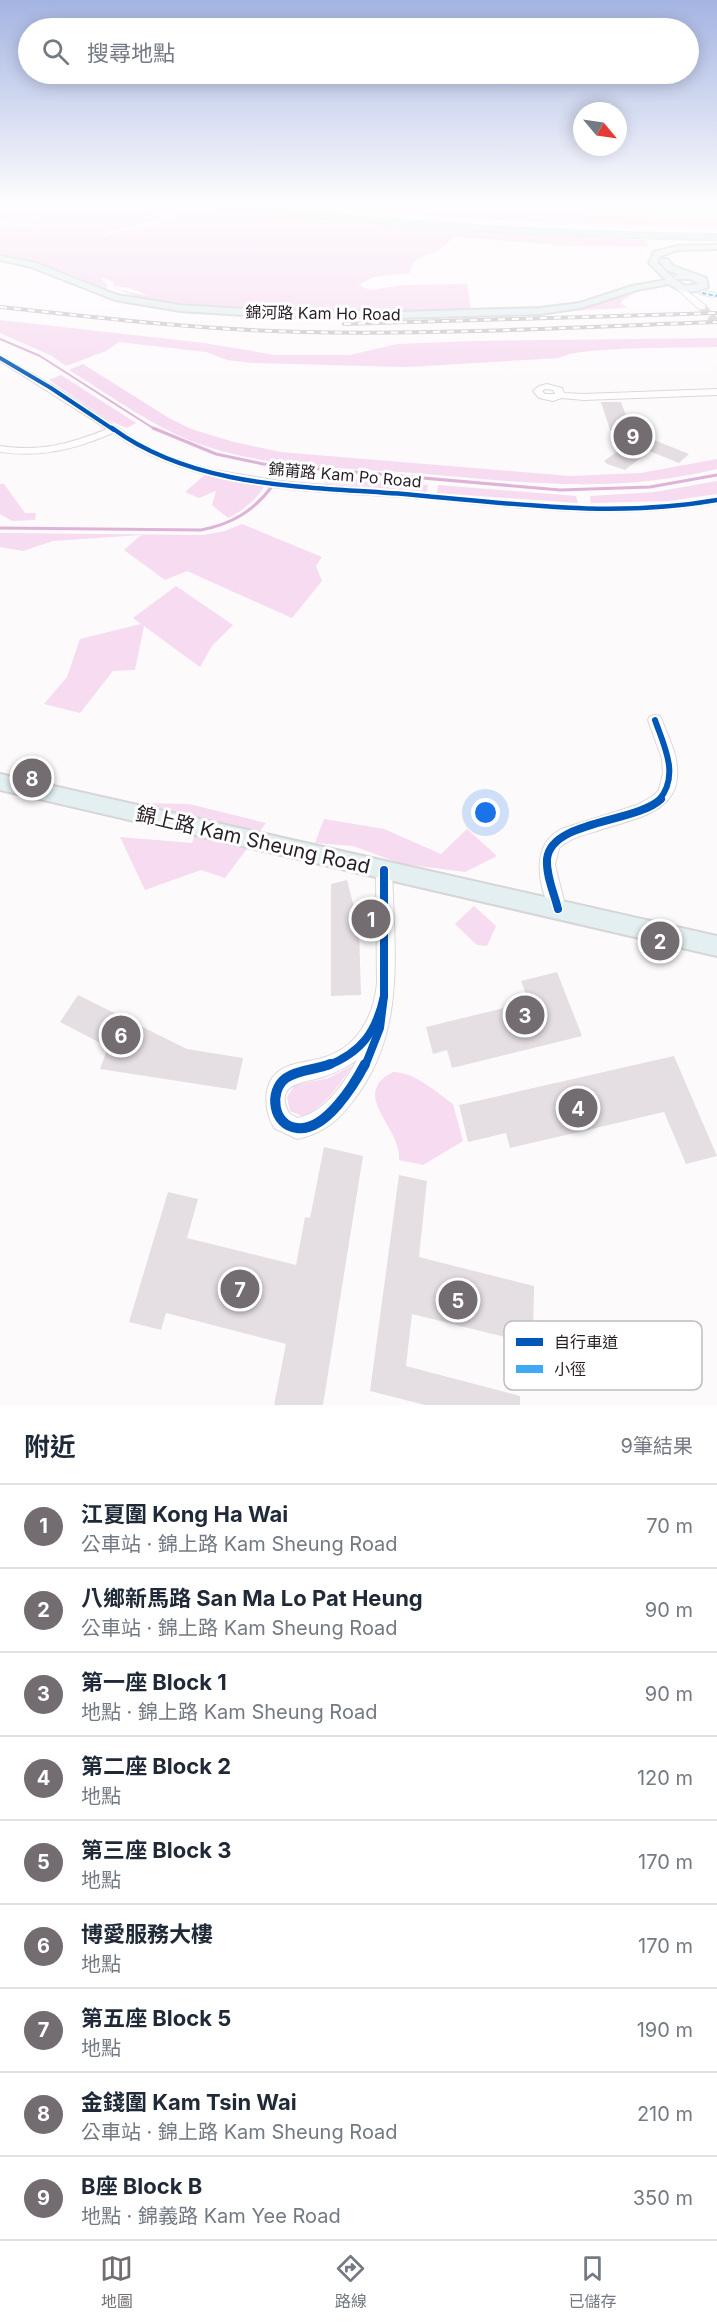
<!DOCTYPE html>
<html lang="zh-TW">
<meta charset="utf-8">
<style>
:root{--surface:#fff;--page:#f2f2f3;--text:#1f2937;--muted:#747a83;--line:#e0e1e3;--accent:#736c71}
body{margin:0;font-family:Inter,"Noto Sans TC",sans-serif;background:var(--page);color:var(--text)}
.compass{position:absolute;left:573px;top:102px;width:54px;height:54px;border-radius:50%;background:var(--surface);box-shadow:0 3px 15px #0003;rotate:119deg}
.you{position:absolute;left:486px;top:813px;width:21px;height:21px;margin:-15px;border:4px solid #fff;border-radius:50%;background:#1a73e8;box-shadow:0 0 0 9px #1a73e833}
.badge{display:grid;place-items:center;width:39px;height:39px;border-radius:50%;background:var(--accent);color:#fff;font-size:20px;font-weight:700}
.pin{position:absolute;translate:-50% -50%;border:3px solid #fff;box-shadow:0 2px 6px #0006}
.list{margin:0;padding:0;list-style:none}
h2{display:flex;justify-content:space-between;align-items:center;height:78px;margin:0;padding:0 24px;font-size:26px}
h2 small{font-size:20px;font-weight:400;color:var(--muted)}
.list li{display:grid;grid-template-columns:39px 1fr auto;gap:18px;align-items:center;box-sizing:border-box;height:84px;padding:0 24px;border-top:2px solid var(--line)}
.list b{display:block;font-size:22px;white-space:nowrap}
.list p{margin:0;font-size:20px;white-space:nowrap;color:var(--muted)}
.list em{font-size:20px;font-style:normal;color:var(--muted)}
.icon{flex:none;width:33px;height:33px;fill:none;stroke:currentColor;stroke-width:2;stroke-linecap:round;stroke-linejoin:round}
.map{position:relative;flex:none;width:717px;height:1405px;overflow:hidden}
.search{position:absolute;background:var(--surface);box-shadow:0 3px 15px #0003;left:18px;right:18px;top:18px;height:66px;display:flex;align-items:center;gap:15px;box-sizing:border-box;padding:0 21px;border-radius:33px;color:var(--muted);font-size:22px}
.sheet{height:834px;background:var(--surface)}
nav{display:flex;justify-content:space-around;align-items:center;box-sizing:border-box;height:84px;border-top:2px solid var(--line);background:var(--surface);font-size:16px;color:var(--muted)}
nav a{display:grid;justify-items:center;gap:3px}
nav .on{color:var(--accent)}
.map>svg:first-child{display:block}
</style>
<div class="map">
<svg width="717" height="1405" viewBox="0 0 717 1405">
<rect width="100%" height="100%" fill="#fdfafc"/>
<g fill="#f6dbf1">
<path d="M0 202H74L168 213C146 227 127 225 104 234L103 237 115 232 157 225 174 212 107 202H165L323 221 430 229 646 240 650 247 570 246 454 237C449 241 444 247 439 250 426 257 413 255 410 273L374 277 358 285 370 290 404 285 467 284 471 310H264L147 300 115 289 149 296 130 288 113 286 114 282 100 277 108 285 106 290 76 276 21 258 0 255V226L39 228 44 225C30 222 14 225 2 221L4 220 0 219Z"/>
<polygon points="347,202 562,202 579,204 583,214 594,215 680,219 717,218 717,227 551,223 444,217 400,214"/>
<polygon points="633,294 620,302 627,308 548,312 581,307"/>
<path d="M0 320 204 343 275 355H350L397 344 476 341 717 338V347C687 348 579 346 559 358L407 367 253 363 227 360 206 352 119 342 106 351 66 366 52 356 0 333Z"/>
<path d="M83 364 169 418 191 429 234 442 280 452 570 476 641 473 717 459V469C597 498 502 478 383 471 324 467 264 465 208 447 158 431 113 397 69 370Z"/>
<polygon points="61,375 136,423 127,428 108,420 49,380"/>
<path d="M207 473 265 485C256 500 244 510 228 518L212 505 216 491 199 498 185 492Z"/>
<polygon points="326,476 428,485 427,492 324,483"/>
<polygon points="717,481 717,494 669,501 591,503 590,496 655,492"/>
<polygon points="0,484 4,484 25,513 36,513 35,520 12,521 0,514"/>
<polygon points="438,485 576,496 578,503 437,493"/>
<polygon points="242,524 322,557 316,566 322,581 292,618 187,571 165,580 124,550 141,535 53,541 23,551 0,547 0,533 203,535 225,531"/>
<polygon points="176,586 233,625 212,646 200,667 144,626 135,670 113,671 80,713 44,704 67,677 80,639 141,624 133,618"/>
<polygon points="144,803 189,804 266,823 225,878 201,870 145,890 120,837 192,843 200,820"/>
<polygon points="324,819 384,829 441,854 467,829 497,856 465,872 402,864 353,846 315,843"/>
<polygon points="474,906 496,926 487,946 477,945 455,924"/>
<path d="M353 1065C340 1083 324 1109 302 1116L290 1111 287 1097 295 1085 329 1078Z"/>
<path d="M393 1072C415 1072 436 1092 453 1104L463 1141 423 1165 399 1160C403 1128 348 1095 393 1072Z"/>
</g>
<g fill="none" stroke-linecap="round" stroke-linejoin="round">
<polyline stroke="#dfb3d8" stroke-width="2" points="0,339 40,356 156,430"/>
<g stroke="#dfb3d8" stroke-width="3">
<polyline points="153,428 216,454 263,464 560,490 650,487 717,475"/>
<polyline points="277,477 283,467"/>
<path d="M0 528 201 530C232 524 254 511 273 485"/>
</g>
</g>
<g fill="#e5dfe4">
<polygon points="601,402 621,402 632,431 641,430 649,438 689,454 679,463 649,451 625,470 607,464 604,461 625,446 610,430"/>
<polygon points="347,880 359,927 361,995 331,996 331,884"/>
<polygon points="557,972 582,1036 452,1068 447,1050 433,1054 426,1027 529,1002 521,981"/>
<polygon points="78,995 187,1049 243,1058 236,1090 100,1069 108,1047 60,1022"/>
<polygon points="674,1056 717,1156 686,1164 664,1112 510,1148 506,1133 468,1142 459,1105"/>
<polygon points="324,1147 363,1156 323,1405 274,1405 286,1344 166,1313 161,1330 129,1322 168,1192 198,1199 187,1238 296,1265 305,1217 310,1218"/>
<polygon points="399,1175 427,1181 419,1257 534,1286 533,1344 412,1314 406,1366 520,1396 520,1405 425,1405 370,1391"/>
</g>
<g fill="none" stroke-linecap="round" stroke-linejoin="round">
<polyline stroke="#d2ced1" stroke-width="8" stroke-dasharray="8 4" stroke-linecap="butt" points="702,307 717,323"/>
<defs>
<g id="minor">
<polygon points="676,286 680,286 705,305 705,309 699,309 676,288"/>
<polygon points="702,291 716,293 717,295 713,297 700,294 700,292"/>
<path d="M0 356 54 386 147 447 184 462 214 470 280 481 566 506H643L681 503 717 497V503C615 521 515 507 413 498 316 490 195 493 113 433 75 449 41 458 0 452V446C39 452 71 444 107 429L0 361Z"/>
<path d="M547 384 562 388 564 393 584 394 717 389V395L584 400 561 398 553 401 539 398 533 391 539 386ZM545 389 553 390 555 394H545L542 391Z"/>
<path d="M655 715 660 716 662 720C666 732 672 743 675 755 689 813 637 817 597 831 584 835 570 838 559 848L555 865 566 909 564 915 558 917 552 915C539 886 528 844 564 828L637 805 653 796 659 790 663 773 662 759 648 720 650 716Z"/>
<path d="M384 863 390 865 392 870C394 952 407 1032 353 1101 338 1121 322 1134 297 1139L274 1128C264 1110 261 1081 282 1069 294 1062 309 1062 322 1058 357 1048 373 1018 377 984L376 870 378 865ZM357 1060C344 1083 325 1113 297 1118L289 1113C273 1083 304 1083 323 1077 335 1073 347 1067 357 1060Z"/>
</g>
<g id="major">
<path d="M717 245V249L678 250 660 256 657 263 673 278 678 274 667 270 660 261 661 259H667L673 266 706 278 708 287C695 294 681 293 669 284L637 290 581 308 540 314 399 318 245 315 180 311 115 300 31 267 0 260V256L36 263 117 295 180 305 245 309 399 312 540 308 580 303 632 286 666 280 649 263 654 252 677 246ZM674 279H690L700 284 685 286Z"/>
<polygon points="0,774 717,936 717,956 0,790"/>
</g>
<path id="highway" d="M190 202H217C383 222 550 232 717 234V240C572 238 428 230 285 215 266 213 203 209 190 202Z"/>
</defs>
<use href="#minor" stroke="#ddd7db" stroke-width="2"/>
<use href="#major" stroke="#d7d5d7" stroke-width="4"/>
<use href="#highway" stroke="#d7d5d7" stroke-width="2"/>
<use href="#minor" fill="#fffeff" fill-rule="evenodd"/>
<use href="#major" fill="#e3eff0" fill-rule="evenodd"/>
<use href="#highway" fill="#d0e5e7" fill-rule="evenodd"/>
<defs>
<g id="rail">
<path d="M0 307C101 318 202 330 303 332 441 335 579 327 717 322"/>
<polyline points="344,324 717,313"/>
</g>
</defs>
<use href="#rail" stroke="#c7c5c6" stroke-width="4"/>
<use href="#rail" stroke="#fff" stroke-width="2" stroke-dasharray="7" stroke-linecap="butt"/>
<polyline stroke="#3fa9f5" stroke-width="2" stroke-dasharray="4.5 2" stroke-linecap="butt" points="702,293 717,296"/>
<defs>
<polyline id="cycleway-far4" points="0,358 51,388 114,430"/>
<path id="cycleway-far3" d="M112 428C198 491 313 486 414 495 516 504 615 518 717 500"/>
<path id="cycleway-far2" d="M655 720C664 746 680 775 659 800"/>
<g id="cycleway-far1">
<polyline points="384,870 384,996"/>
<path d="M558 909C554 893 546 876 547 859 551 820 636 823 661 799"/>
<path d="M327 1066C362 1052 376 1032 384 996"/>
<polyline points="365,1066 380,1028 384,996"/>
</g>
<path id="cycleway" d="M330 1064C316 1070 299 1069 286 1078 268 1091 273 1126 297 1128 325 1132 354 1085 365 1064"/>
</defs>
<use href="#cycleway-far4" stroke="#fff" stroke-width="6"/>
<use href="#cycleway-far3" stroke="#fff" stroke-width="8"/>
<use href="#cycleway-far2" stroke="#fff" stroke-width="10"/>
<use href="#cycleway-far1" stroke="#fff" stroke-width="11"/>
<use href="#cycleway" stroke="#fff" stroke-width="14"/>
<use href="#cycleway-far4" stroke="#0057b8" stroke-width="4"/>
<use href="#cycleway-far3" stroke="#0057b8" stroke-width="4.5"/>
<use href="#cycleway-far2" stroke="#0057b8" stroke-width="6"/>
<use href="#cycleway-far1" stroke="#0057b8" stroke-width="8"/>
<use href="#cycleway" stroke="#0057b8" stroke-width="10"/>
</g>
<linearGradient id="sky" x2="0" y2="1"><stop stop-color="#a4b4e2"/><stop offset="0.51" stop-color="#fefdfe"/><stop offset="1" stop-color="#fefdfe" stop-opacity="0"/></linearGradient>
<rect width="717" height="399" fill="url(#sky)"/>
<g text-anchor="middle" stroke-width="6" stroke-linejoin="round" paint-order="stroke">
<g font-size="16" fill="#281f26" stroke="#fff">
<text transform="translate(323 313) rotate(1)" y="6">錦河路 Kam Ho Road</text>
<text transform="translate(345 475) rotate(5)" y="6">錦莆路 Kam Po Road</text>
</g>
<g font-size="20" fill="#281f26" stroke="#fff">
<text transform="translate(253 840) rotate(13)" y="7">錦上路 Kam Sheung Road</text>
</g>
</g>
<rect x="504" y="1321" width="198" height="69" rx="9" fill="#fff" stroke="#bebcbe" stroke-width="1.5"/>
<rect x="516" y="1338" width="27" height="8" fill="#0057b8"/>
<rect x="516" y="1365" width="27" height="8" fill="#3fa9f5"/>
<g font-size="16" fill="#281f26">
<text x="554" y="1348">自行車道</text>
<text x="554" y="1375">小徑</text>
</g>
</svg>
<svg class="compass" viewBox="-18 -18 36 36"><path d="M0-13l5 13h-10z" fill="#e53935"/><path d="M0 13l5-13h-10z" fill="#747a83"/></svg>
<div class="you"></div>
<div class="pin badge" style="left:371px;top:919px">1</div>
<div class="pin badge" style="left:660px;top:941px">2</div>
<div class="pin badge" style="left:525px;top:1015px">3</div>
<div class="pin badge" style="left:578px;top:1108px">4</div>
<div class="pin badge" style="left:458px;top:1300px">5</div>
<div class="pin badge" style="left:121px;top:1035px">6</div>
<div class="pin badge" style="left:240px;top:1289px">7</div>
<div class="pin badge" style="left:32px;top:778px">8</div>
<div class="pin badge" style="left:633px;top:436px">9</div>
<div class="search"><svg class="icon" aria-label="search" viewBox="0 0 24 24"><circle cx="10" cy="10" r="6"/><path d="M15 15l6 6"/></svg>搜尋地點</div>
</div>
<section class="sheet">
<h2>附近<small>9筆結果</small></h2>
<ul class="list">
<li><span class="badge">1</span><div><b>江夏圍 Kong Ha Wai</b><p>公車站 · 錦上路 Kam Sheung Road</p></div><em>70 m</em></li>
<li><span class="badge">2</span><div><b>八鄉新馬路 San Ma Lo Pat Heung</b><p>公車站 · 錦上路 Kam Sheung Road</p></div><em>90 m</em></li>
<li><span class="badge">3</span><div><b>第一座 Block 1</b><p>地點 · 錦上路 Kam Sheung Road</p></div><em>90 m</em></li>
<li><span class="badge">4</span><div><b>第二座 Block 2</b><p>地點</p></div><em>120 m</em></li>
<li><span class="badge">5</span><div><b>第三座 Block 3</b><p>地點</p></div><em>170 m</em></li>
<li><span class="badge">6</span><div><b>博愛服務大樓</b><p>地點</p></div><em>170 m</em></li>
<li><span class="badge">7</span><div><b>第五座 Block 5</b><p>地點</p></div><em>190 m</em></li>
<li><span class="badge">8</span><div><b>金錢圍 Kam Tsin Wai</b><p>公車站 · 錦上路 Kam Sheung Road</p></div><em>210 m</em></li>
<li><span class="badge">9</span><div><b>B座 Block B</b><p>地點 · 錦義路 Kam Yee Road</p></div><em>350 m</em></li>
</ul>
</section>
<nav>
<a class="on"><svg class="icon" aria-label="map" viewBox="0 0 24 24"><path d="M3 6l6-2 6 2 6-2v14l-6 2-6-2-6 2zM9 4v14M15 6v14"/></svg>地圖</a>
<a><svg class="icon" aria-label="directions" viewBox="0 0 24 24"><path d="M12 3l9 9-9 9-9-9zM9 14v-3h6M13 9l2 2-2 2"/></svg>路線</a>
<a><svg class="icon" aria-label="saved" viewBox="0 0 24 24"><path d="M7 4h10v16l-5-4-5 4z"/></svg>已儲存</a>
</nav>
